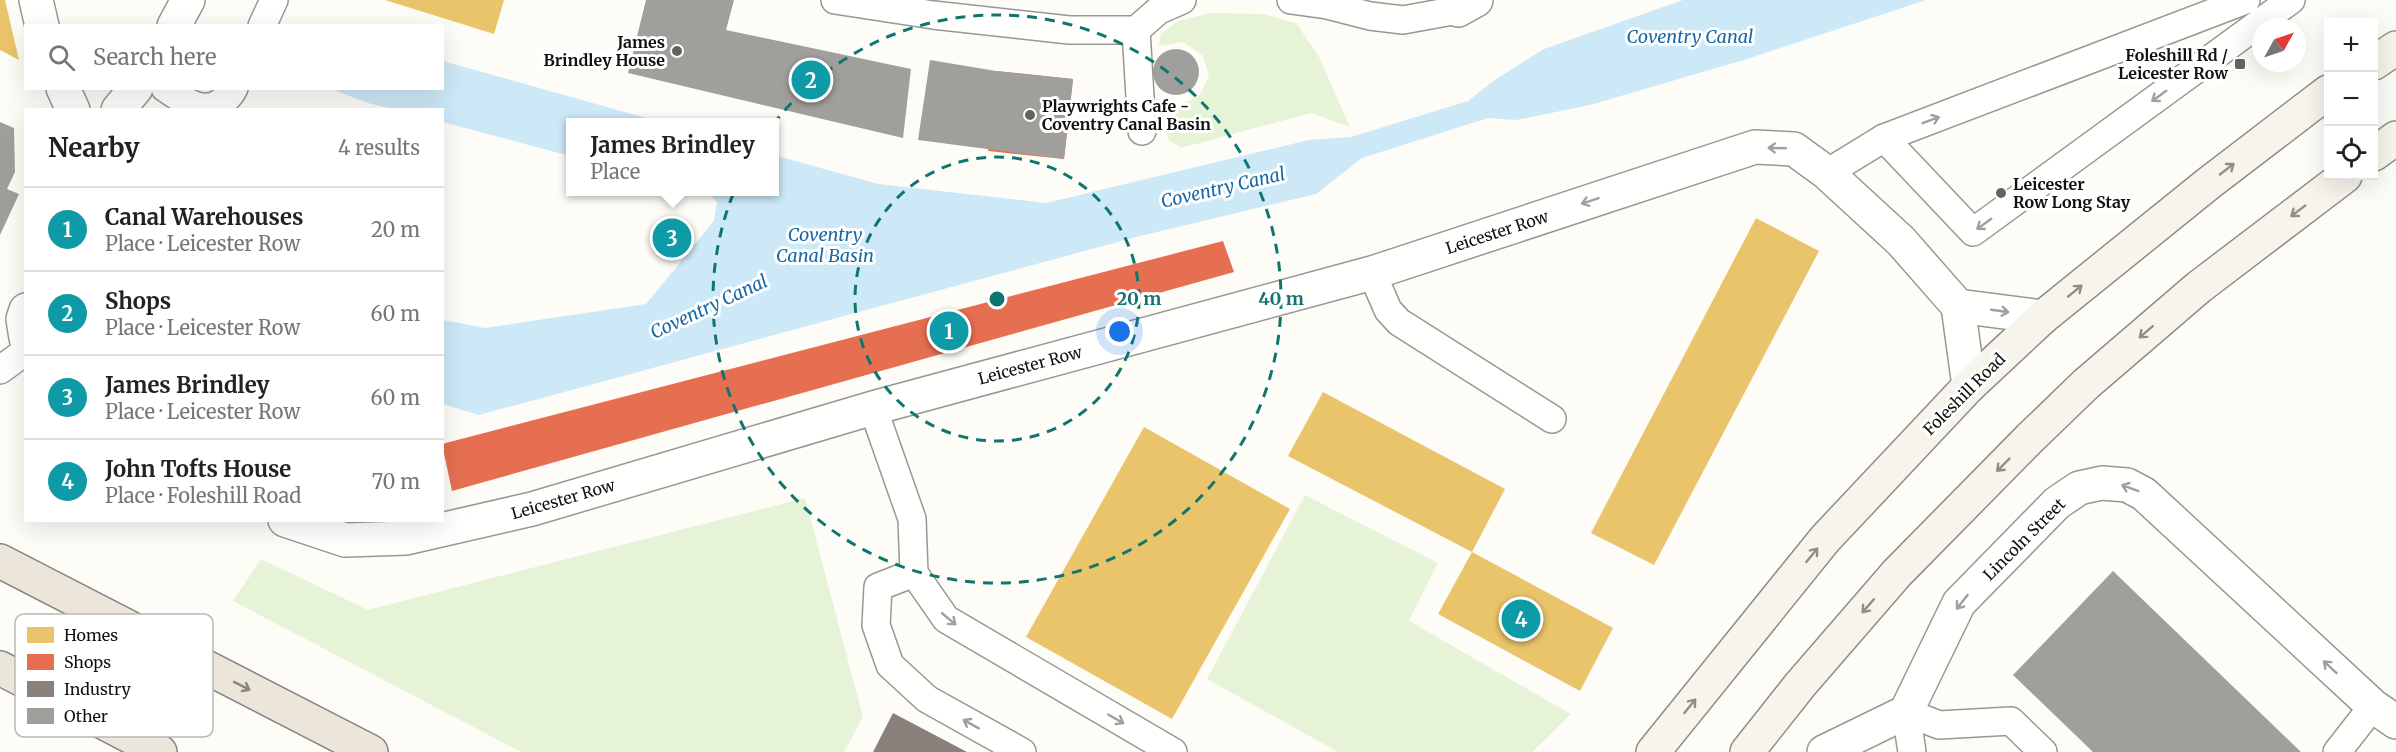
<!DOCTYPE html>
<meta charset="utf-8">
<style>
:root{--surface:#fff;--page:#f2f2f2;--text:#222;--muted:#767676;--line:#e0e0e0;--accent:#646362}
body{margin:0;font-family:Merriweather,serif;background:var(--page);color:var(--text)}
.controls{position:absolute;right:18px;top:18px;display:grid;overflow:hidden;border-radius:0px;box-shadow:0 6px 24px #0002}
.controls button{width:54px;height:54px;display:grid;place-items:center;padding:0;border:0;border-bottom:2px solid var(--line);background:var(--surface);color:var(--text);font:30px sans-serif}
.compass{position:absolute;left:2252px;top:18px;width:54px;height:54px;border-radius:50%;background:var(--surface);box-shadow:0 6px 24px #0002;rotate:50deg}
.you{position:absolute;left:1120px;top:332px;width:21px;height:21px;margin:-15px;border:4px solid #fff;border-radius:50%;background:#1a73e8;box-shadow:0 0 0 9px #1a73e833}
.badge{display:grid;place-items:center;width:39px;height:39px;border-radius:50%;background:var(--accent);color:#fff;font-size:20px;font-weight:700}
.pin{position:absolute;translate:-50% -50%;border:3px solid #fff;box-shadow:0 2px 6px #0006}
.popup{position:absolute;left:566px;top:118px;width:213px;height:78px;box-sizing:border-box;display:grid;place-content:center;border-radius:0px;background:var(--surface);filter:drop-shadow(0 2px 4px #0005);font-size:20px;white-space:nowrap;color:var(--muted)}
.popup b{font-size:22px;color:var(--text)}
.popup::after{content:'';position:absolute;left:50%;top:100%;margin-left:-12px;border:12px solid transparent;border-top-color:var(--surface)}
.list{margin:0;padding:0;list-style:none}
h2{display:flex;justify-content:space-between;align-items:center;height:78px;margin:0;padding:0 24px;font-size:26px}
h2 small{font-size:20px;font-weight:400;color:var(--muted)}
.list li{display:grid;grid-template-columns:39px 1fr auto;gap:18px;align-items:center;box-sizing:border-box;height:84px;padding:0 24px;border-top:2px solid var(--line)}
.list b{display:block;font-size:22px;white-space:nowrap}
.list p{margin:0;font-size:20px;white-space:nowrap;color:var(--muted)}
.list em{font-size:20px;font-style:normal;color:var(--muted)}
.icon{flex:none;width:33px;height:33px;fill:none;stroke:currentColor;stroke-width:2;stroke-linecap:round;stroke-linejoin:round}
.map{position:relative;flex:none;width:2396px;height:752px;overflow:hidden}
.search{position:absolute;background:var(--surface);box-shadow:0 6px 24px #0002;left:24px;top:24px;width:420px;height:66px;display:flex;align-items:center;gap:15px;box-sizing:border-box;padding:0 21px;border-radius:0px;color:var(--muted);font-size:22px}
.panel{position:absolute;background:var(--surface);box-shadow:0 6px 24px #0002;left:24px;top:108px;width:420px;height:414px;border-radius:0px}
.map>svg:first-child{display:block}
</style>
<div class="map">
<svg width="2396" height="752" viewBox="0 0 2396 752">
<rect width="100%" height="100%" fill="#fdfcf7"/>
<g fill="#e7f3d7">
<polygon points="1211,13 1264,14 1296,23 1319,57 1350,127 1311,113 1181,148 1169,140 1156,98 1180,105 1200,95 1209,75 1203,56 1183,42 1159,46 1161,34 1178,21"/>
<polygon points="1305,495 1438,563 1409,621 1571,714 1532,752 1338,752 1207,679"/>
<polygon points="805,498 863,717 844,752 521,752 233,601 261,559 368,610"/>
</g>
<g fill="#cde8f7">
<polygon points="1683,0 1926,0 1747,59 1590,105 1516,120 1488,118 1362,158 1316,194 1140,236 479,415 443,404 443,320 485,328 646,304 714,221 717,202 707,192 774,192 774,155 878,184 1046,203 1309,140 1351,137 1468,101 1496,79 1544,49"/>
<polygon points="443,61 660,122 570,122 570,156 443,122 442,110 393,109 368,103 331,89 442,88"/>
</g>
<g fill="#e9c46a">
<polygon points="0,0 5,0 19,60 0,50"/>
<polygon points="385,0 504,0 494,34"/>
<polygon points="1756,218 1819,251 1654,565 1591,533"/>
<polygon points="1323,392 1505,489 1472,552 1613,628 1580,691 1438,614 1472,552 1288,456"/>
<polygon points="1144,427 1290,509 1172,719 1026,637"/>
</g>
<g fill="#e76f51">
<polygon points="996,71 1073,79 1064,159 988,151"/>
<polygon points="1223,241 1234,272 452,491 442,444"/>
</g>
<polygon fill="#8a817c" points="893,713 967,752 873,752"/>
<g fill="#a19f9c">
<polygon points="646,0 734,0 726,30 911,69 903,138 628,73"/>
<circle cx="1176" cy="72" r="23"/>
<polygon points="930,60 996,71 1073,79 1064,159 918,140"/>
<polygon points="0,122 14,128 15,172 7,189 19,194 0,235"/>
<polygon points="2113,571 2301,752 2093,752 2013,675"/>
</g>
<g fill="none" stroke-linecap="round" stroke-linejoin="round">
<defs>
<g id="service">
<polyline points="835,0 933,15 1069,30 1136,30 1159,10 1182,0"/>
<polyline points="1291,0 1327,5 1370,16 1403,20 1458,10"/>
<polyline points="2246,0 1884,138 1973,232 2291,0"/>
<polyline points="262,26 274,0"/>
<polyline points="1136,30 1142,131"/>
<path d="M165 88C182 99 202 116 221 102 227 98 231 95 234 88"/>
<polyline points="1827,173 1884,138"/>
<polyline points="1372,273 1388,310 1399,322 1552,419"/>
<polyline points="0,370 26,351"/>
<polyline points="873,408 912,519 914,573 946,619 1173,752"/>
<polyline points="914,573 878,587 876,625 890,665 927,699 1022,752"/>
<polyline points="1906,712 1939,725 2011,721 2043,752"/>
<polyline points="1906,712 1912,752"/>
<polyline points="2337,752 2373,706"/>
</g>
<g id="minor">
<polyline points="36,0 42,26"/>
<polyline points="1458,10 1476,0"/>
<polyline points="174,26 188,0"/>
<polyline points="63,88 73,110"/>
<polyline points="118,110 136,88"/>
<polyline points="1958,306 2043,317"/>
<polyline points="26,310 23,319 26,338"/>
<polyline points="285,520 345,540 406,538 532,509 873,408 1372,273 1755,147 1794,149 1827,173 1901,241 1958,306 1969,386"/>
<polyline points="1824,752 1906,712 1959,603 2057,503 2079,488 2102,483 2127,485 2144,494 2373,706 2396,722"/>
</g>
<g id="secondary">
<polyline points="2374,63 2396,48"/>
<polyline points="2374,154 2396,138"/>
<polyline points="1653,752 1825,539 1969,386 2043,317 2209,183 2328,92"/>
<polyline points="1747,752 1800,685 1897,573 2030,438 2086,384 2199,287 2345,176"/>
</g>
<g id="trunk">
<polyline points="0,561 371,752"/>
<polyline points="0,668 160,752"/>
</g>
</defs>
<use href="#service" stroke="#979795" stroke-width="30"/>
<use href="#minor" stroke="#979795" stroke-width="36"/>
<use href="#secondary" stroke="#8e8d8b" stroke-width="36"/>
<use href="#trunk" stroke="#858482" stroke-width="36"/>
<use href="#service" stroke="#fffffe" stroke-width="27"/>
<use href="#minor" stroke="#fffffe" stroke-width="33"/>
<use href="#secondary" stroke="#f6f4eb" stroke-width="33"/>
<use href="#trunk" stroke="#ece5da" stroke-width="33"/>
</g>
<defs><path id="oneway-shaft" d="M-6 0H5M1.5-3L5.5 0L1.5 3" fill="none" stroke-width="1.6" stroke-linecap="round" stroke-linejoin="round" transform="scale(1.5)"/></defs>
<g stroke="#a0a09f">
<use href="#oneway-shaft" transform="translate(2159 96) rotate(144)"/>
<use href="#oneway-shaft" transform="translate(1931 120) rotate(-21)"/>
<use href="#oneway-shaft" transform="translate(1777 148) rotate(-178)"/>
<use href="#oneway-shaft" transform="translate(1590 201) rotate(162)"/>
<use href="#oneway-shaft" transform="translate(1984 224) rotate(144)"/>
<use href="#oneway-shaft" transform="translate(2000 311) rotate(8)"/>
<use href="#oneway-shaft" transform="translate(2130 488) rotate(-160)"/>
<use href="#oneway-shaft" transform="translate(1962 602) rotate(128)"/>
<use href="#oneway-shaft" transform="translate(949 619) rotate(40)"/>
<use href="#oneway-shaft" transform="translate(2330 667) rotate(-137)"/>
<use href="#oneway-shaft" transform="translate(1116 719) rotate(30)"/>
<use href="#oneway-shaft" transform="translate(971 724) rotate(-151)"/>
</g>
<g stroke="#8f8e89">
<use href="#oneway-shaft" transform="translate(2227 169) rotate(-38)"/>
<use href="#oneway-shaft" transform="translate(2298 211) rotate(143)"/>
<use href="#oneway-shaft" transform="translate(2075 291) rotate(-39)"/>
<use href="#oneway-shaft" transform="translate(2146 332) rotate(139)"/>
<use href="#oneway-shaft" transform="translate(2003 465) rotate(135)"/>
<use href="#oneway-shaft" transform="translate(1812 555) rotate(-51)"/>
<use href="#oneway-shaft" transform="translate(1868 606) rotate(131)"/>
<use href="#oneway-shaft" transform="translate(1690 706) rotate(-51)"/>
</g>
<use stroke="#898680" href="#oneway-shaft" transform="translate(242 686) rotate(27)"/>
<g fill="none" stroke="#0f766e" stroke-width="3" stroke-dasharray="10 8">
<circle cx="997" cy="299" r="142"/>
<circle cx="997" cy="299" r="284"/>
</g>
<g fill="#646362" stroke="#fff" stroke-width="2">
<circle cx="677" cy="51" r="6"/>
<rect x="2234" y="58" width="12" height="12" rx="3"/>
<circle cx="1030" cy="115" r="6"/>
<circle cx="2001" cy="193" r="6"/>
</g>
<g text-anchor="middle" stroke-width="6" stroke-linejoin="round" paint-order="stroke">
<g font-size="16" font-weight="bold" fill="#111" stroke="#fff" text-anchor="end">
<text x="665" y="48">James<tspan x="665" dy="18">Brindley House</tspan></text>
<text x="2228" y="61">Foleshill Rd /<tspan x="2228" dy="18">Leicester Row</tspan></text>
<text x="1042" y="112" text-anchor="start">Playwrights Cafe -<tspan x="1042" dy="18">Coventry Canal Basin</tspan></text>
<text x="2013" y="190" text-anchor="start">Leicester<tspan x="2013" dy="18">Row Long Stay</tspan></text>
</g>
<g font-size="16" fill="#111" stroke="#fff">
<text transform="translate(1497 232) rotate(-18)" y="6">Leicester Row</text>
<text transform="translate(1030 365) rotate(-15)" y="6">Leicester Row</text>
<text transform="translate(1964 394) rotate(-45)" y="6">Foleshill Road</text>
<text transform="translate(563 499) rotate(-16)" y="6">Leicester Row</text>
<text transform="translate(2024 539) rotate(-45)" y="6">Lincoln Street</text>
</g>
<g font-size="18" font-style="italic" fill="#1768a6" stroke="#fff">
<text x="1690" y="43">Coventry Canal</text>
<text transform="translate(1223 188) rotate(-13)" y="6">Coventry Canal</text>
<text x="825" y="241">Coventry<tspan x="825" dy="21">Canal Basin</tspan></text>
<text transform="translate(709 307) rotate(-25)" y="6">Coventry Canal</text>
</g>
</g>
<rect x="15" y="614" width="198" height="123" rx="9" fill="#fff" stroke="#b8b8b8" stroke-width="1.5"/>
<rect x="27" y="627" width="27" height="16" fill="#e9c46a"/>
<rect x="27" y="654" width="27" height="16" fill="#e76f51"/>
<rect x="27" y="681" width="27" height="16" fill="#8a817c"/>
<rect x="27" y="708" width="27" height="16" fill="#a19f9c"/>
<g font-size="16" fill="#111">
<text x="64" y="641">Homes</text>
<text x="64" y="668">Shops</text>
<text x="64" y="695">Industry</text>
<text x="64" y="722">Other</text>
</g>
<circle cx="997" cy="299" r="9" fill="#0f766e" stroke="#fff" stroke-width="3"/>
<g font-size="18" text-anchor="middle" font-weight="bold" fill="#0f766e" stroke="#fff" stroke-width="6" stroke-linejoin="round" paint-order="stroke">
<text x="1139" y="305">20 m</text>
<text x="1281" y="305">40 m</text>
</g>
</svg>
<div class="controls">
<button>+</button>
<button>−</button>
<button><svg class="icon" aria-label="locate" viewBox="0 0 24 24"><circle cx="12" cy="12" r="6"/><path d="M12 2v4M12 18v4M2 12h4M18 12h4"/></svg></button>
</div>
<svg class="compass" viewBox="-18 -18 36 36"><path d="M0-13l5 13h-10z" fill="#e53935"/><path d="M0 13l5-13h-10z" fill="#767676"/></svg>
<div class="you"></div>
<div class="pin badge" style="left:949px;top:331px;background:#0f9aa8">1</div>
<div class="pin badge" style="left:811px;top:80px;background:#0f9aa8">2</div>
<div class="pin badge" style="left:672px;top:238px;background:#0f9aa8">3</div>
<div class="popup"><b>James Brindley</b>Place</div>
<div class="pin badge" style="left:1521px;top:619px;background:#0f9aa8">4</div>
<div class="search"><svg class="icon" aria-label="search" viewBox="0 0 24 24"><circle cx="10" cy="10" r="6"/><path d="M15 15l6 6"/></svg>Search here</div>
<section class="panel">
<h2>Nearby<small>4 results</small></h2>
<ul class="list">
<li><span class="badge" style="background:#0f9aa8">1</span><div><b>Canal Warehouses</b><p>Place · Leicester Row</p></div><em>20 m</em></li>
<li><span class="badge" style="background:#0f9aa8">2</span><div><b>Shops</b><p>Place · Leicester Row</p></div><em>60 m</em></li>
<li><span class="badge" style="background:#0f9aa8">3</span><div><b>James Brindley</b><p>Place · Leicester Row</p></div><em>60 m</em></li>
<li><span class="badge" style="background:#0f9aa8">4</span><div><b>John Tofts House</b><p>Place · Foleshill Road</p></div><em>70 m</em></li>
</ul>
</section>
</div>
